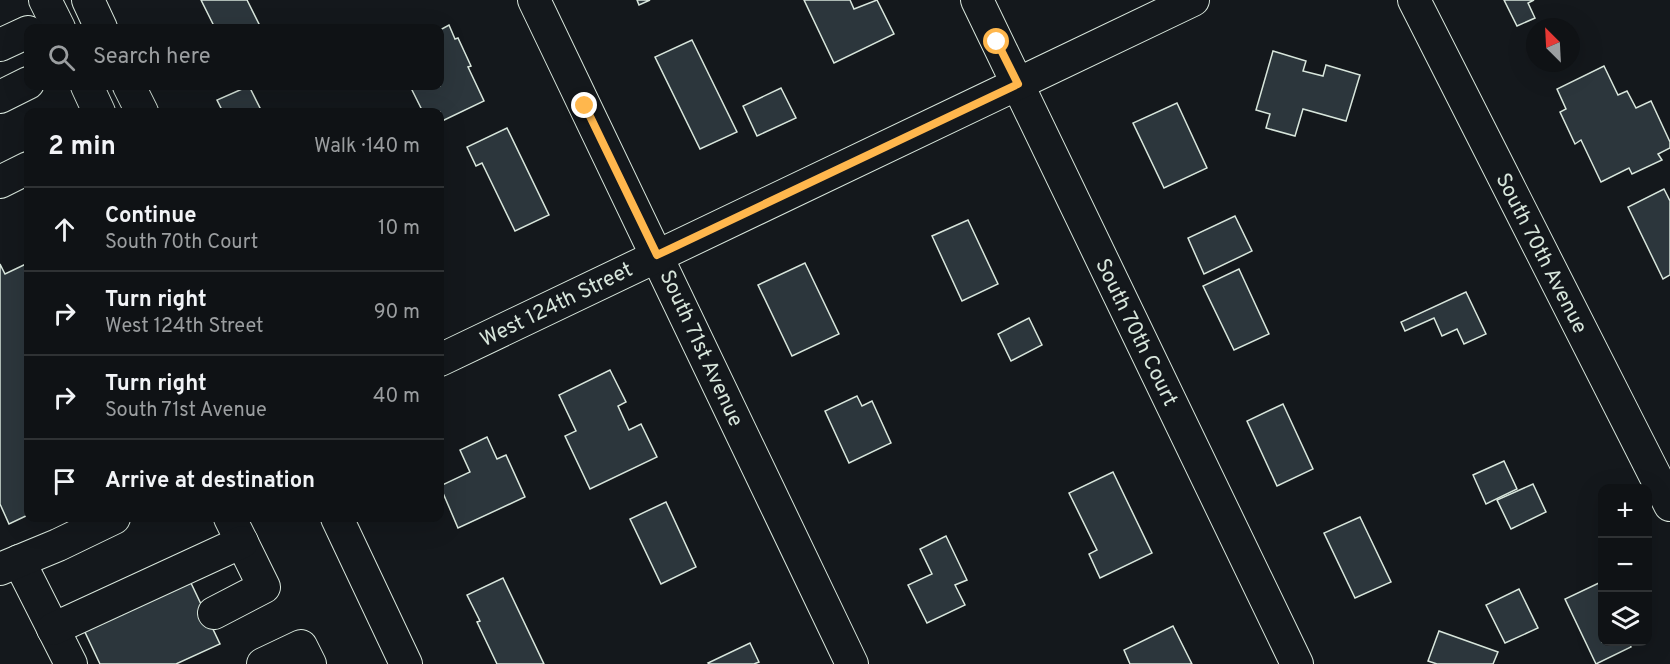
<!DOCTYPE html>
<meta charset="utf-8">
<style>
:root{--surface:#0f1215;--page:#1d2022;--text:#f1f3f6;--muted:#9b9ea0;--line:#2f3234}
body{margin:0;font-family:Overpass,sans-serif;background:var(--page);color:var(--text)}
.controls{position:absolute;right:18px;bottom:18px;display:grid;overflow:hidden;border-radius:12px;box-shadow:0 6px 24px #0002}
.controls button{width:54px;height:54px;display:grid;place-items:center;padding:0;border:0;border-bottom:2px solid var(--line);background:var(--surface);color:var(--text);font:30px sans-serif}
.compass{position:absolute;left:1526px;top:18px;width:54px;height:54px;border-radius:50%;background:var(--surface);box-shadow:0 6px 24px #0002;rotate:336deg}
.stop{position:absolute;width:18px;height:18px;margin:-14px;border:4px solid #ffb74d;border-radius:50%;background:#fff}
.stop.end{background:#ffb74d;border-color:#fff;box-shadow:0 2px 6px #0008}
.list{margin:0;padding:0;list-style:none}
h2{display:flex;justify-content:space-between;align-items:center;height:78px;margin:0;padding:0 24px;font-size:26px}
h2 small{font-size:20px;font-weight:400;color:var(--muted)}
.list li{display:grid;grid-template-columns:39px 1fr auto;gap:18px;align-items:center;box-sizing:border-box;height:84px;padding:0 24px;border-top:2px solid var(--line)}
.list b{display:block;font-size:22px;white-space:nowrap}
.list p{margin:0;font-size:20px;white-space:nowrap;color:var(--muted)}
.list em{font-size:20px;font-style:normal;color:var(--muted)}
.icon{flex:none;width:33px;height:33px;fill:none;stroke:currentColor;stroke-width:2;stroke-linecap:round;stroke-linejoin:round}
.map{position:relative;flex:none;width:1670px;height:664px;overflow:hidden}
.search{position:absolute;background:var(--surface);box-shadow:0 6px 24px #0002;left:24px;top:24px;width:420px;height:66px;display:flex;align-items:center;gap:15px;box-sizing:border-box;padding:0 21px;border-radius:12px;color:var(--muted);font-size:22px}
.panel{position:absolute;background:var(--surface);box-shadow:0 6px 24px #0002;left:24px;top:108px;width:420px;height:414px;border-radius:12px}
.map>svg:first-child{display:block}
</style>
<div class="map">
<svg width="1670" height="664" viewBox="0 0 1670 664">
<rect width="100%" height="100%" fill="#14181c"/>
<g fill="#2c363c" stroke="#d8e6dc" stroke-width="1.5">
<polygon points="201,0 247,0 261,28 215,28"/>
<polygon points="637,0 650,0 639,5"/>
<polygon points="804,0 850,0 854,9 877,0 894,34 834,63"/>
<polygon points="1504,0 1534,0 1528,3 1535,18 1517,26"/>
<polygon points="449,25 455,39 458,38 471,66 468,67 484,101 440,122 440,112 423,112 410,86 440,86 440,30"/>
<polygon points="692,40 737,132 700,149 655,57"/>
<polygon points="1273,51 1306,61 1303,71 1323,76 1326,65 1360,75 1346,121 1303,109 1295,136 1266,128 1270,114 1256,110"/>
<polygon points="1604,66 1618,95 1627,91 1636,108 1651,101 1670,142 1670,148 1658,154 1662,160 1632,174 1629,168 1601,182 1581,140 1575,144 1560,112 1566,109 1557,89"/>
<polygon points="249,86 262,112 223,112 217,100"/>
<polygon points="781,88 796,118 757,136 743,106"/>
<polygon points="1177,103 1207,168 1164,188 1133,123"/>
<polygon points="507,128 549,215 515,231 482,163 476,166 467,147"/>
<polygon points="1664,189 1670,201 1670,275 1663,279 1628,207"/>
<polygon points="1235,216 1252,251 1204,274 1188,238"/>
<polygon points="968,220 998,284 962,301 932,236"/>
<polygon points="28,263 28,399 26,400 28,405 28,515 9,524 0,504 0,264 5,274"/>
<polygon points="805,263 839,334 792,356 758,285"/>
<polygon points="1239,269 1269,334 1234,350 1203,286"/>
<polygon points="1466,292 1486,334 1464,344 1457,329 1442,336 1434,318 1405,331 1401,322"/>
<polygon points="1029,318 1042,345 1011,361 998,334"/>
<polygon points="610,370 626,402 618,406 629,430 641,424 657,457 590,489 565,436 576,431 559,395"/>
<polygon points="857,396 862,406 872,401 891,443 849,463 825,411"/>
<polygon points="1283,404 1313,469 1277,486 1247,421"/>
<polygon points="487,437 497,459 506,455 525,497 458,528 440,486 470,472 460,450"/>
<polygon points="1504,461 1517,489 1486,504 1473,475"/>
<polygon points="1113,472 1152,553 1100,578 1089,554 1097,550 1069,493"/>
<polygon points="1533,484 1546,512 1511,529 1497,500"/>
<polygon points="666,502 696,567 661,584 630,519"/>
<polygon points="1360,517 1391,582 1355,598 1324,533"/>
<polygon points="946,536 967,580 955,585 965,605 927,623 908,585 932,574 920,549"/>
<polygon points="503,578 544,664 497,664 477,622 480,621 467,595"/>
<polygon points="190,581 220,644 176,664 100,664 84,630"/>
<polygon points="1601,582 1602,642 1629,642 1631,647 1596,664 1565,599"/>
<polygon points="1519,589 1538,628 1505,643 1486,605"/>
<polygon points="1173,626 1192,664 1130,664 1124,650"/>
<polygon points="1439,631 1498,652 1493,664 1437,664 1428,661"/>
<polygon points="750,643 759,662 754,664 709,664 708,663"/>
</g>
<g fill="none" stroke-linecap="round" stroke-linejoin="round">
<defs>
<g id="minor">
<polyline points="45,0 59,28"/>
<polyline points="88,0 101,28"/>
<polyline points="534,0 852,664"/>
<polyline points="977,0 1297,664"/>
<polyline points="1414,0 1670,505"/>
<polyline points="0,45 28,32"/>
<polyline points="87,86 99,112"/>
<polyline points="129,86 142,112"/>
<polyline points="0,97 28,83"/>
<polyline points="0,182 28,168"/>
<polyline points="440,360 1193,0"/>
<polyline points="337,518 406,664"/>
<polyline points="19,561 71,664"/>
<polyline points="0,569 58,545 114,518"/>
<polyline points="214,613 264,587 230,518"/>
<polyline points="53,629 242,542"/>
<polyline points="263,664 301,646 310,664"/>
</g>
</defs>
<use href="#minor" stroke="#d8e6dc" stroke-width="34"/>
<use href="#minor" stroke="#14181c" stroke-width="32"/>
</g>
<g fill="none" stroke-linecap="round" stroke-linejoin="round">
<polyline stroke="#ffb74d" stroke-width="8" points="585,106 657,255 1018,84 997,42"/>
</g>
<g text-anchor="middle" stroke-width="4.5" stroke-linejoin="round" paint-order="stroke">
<g font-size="21" fill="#d8e6dc" stroke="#14181c">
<text transform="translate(1542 253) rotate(63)" y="7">South 70th Avenue</text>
<text transform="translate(556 304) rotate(-26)" y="7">West 124th Street</text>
<text transform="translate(1137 332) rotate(64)" y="7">South 70th Court</text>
<text transform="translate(702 348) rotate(65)" y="7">South 71st Avenue</text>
</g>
</g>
</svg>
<div class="controls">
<button>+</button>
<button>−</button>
<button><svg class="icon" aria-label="layers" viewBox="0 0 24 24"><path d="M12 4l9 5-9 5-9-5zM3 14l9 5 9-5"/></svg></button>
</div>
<svg class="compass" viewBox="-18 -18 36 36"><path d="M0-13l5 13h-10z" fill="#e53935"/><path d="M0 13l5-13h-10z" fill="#9b9ea0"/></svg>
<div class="stop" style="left:997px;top:42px"></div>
<div class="stop end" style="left:585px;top:106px"></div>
<div class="search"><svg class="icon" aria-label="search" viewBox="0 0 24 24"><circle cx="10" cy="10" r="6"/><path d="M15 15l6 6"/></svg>Search here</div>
<section class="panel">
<h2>2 min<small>Walk · 140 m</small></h2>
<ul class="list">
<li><svg class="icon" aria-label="ahead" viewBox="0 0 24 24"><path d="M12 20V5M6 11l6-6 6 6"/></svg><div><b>Continue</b><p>South 70th Court</p></div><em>10 m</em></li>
<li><svg class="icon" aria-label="right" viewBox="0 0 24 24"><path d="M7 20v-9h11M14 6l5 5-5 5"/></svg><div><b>Turn right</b><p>West 124th Street</p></div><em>90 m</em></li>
<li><svg class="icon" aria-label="right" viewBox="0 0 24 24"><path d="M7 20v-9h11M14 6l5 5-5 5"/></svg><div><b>Turn right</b><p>South 71st Avenue</p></div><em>40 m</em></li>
<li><svg class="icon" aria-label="arrive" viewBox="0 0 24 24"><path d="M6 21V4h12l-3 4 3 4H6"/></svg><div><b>Arrive at destination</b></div></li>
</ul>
</section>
</div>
